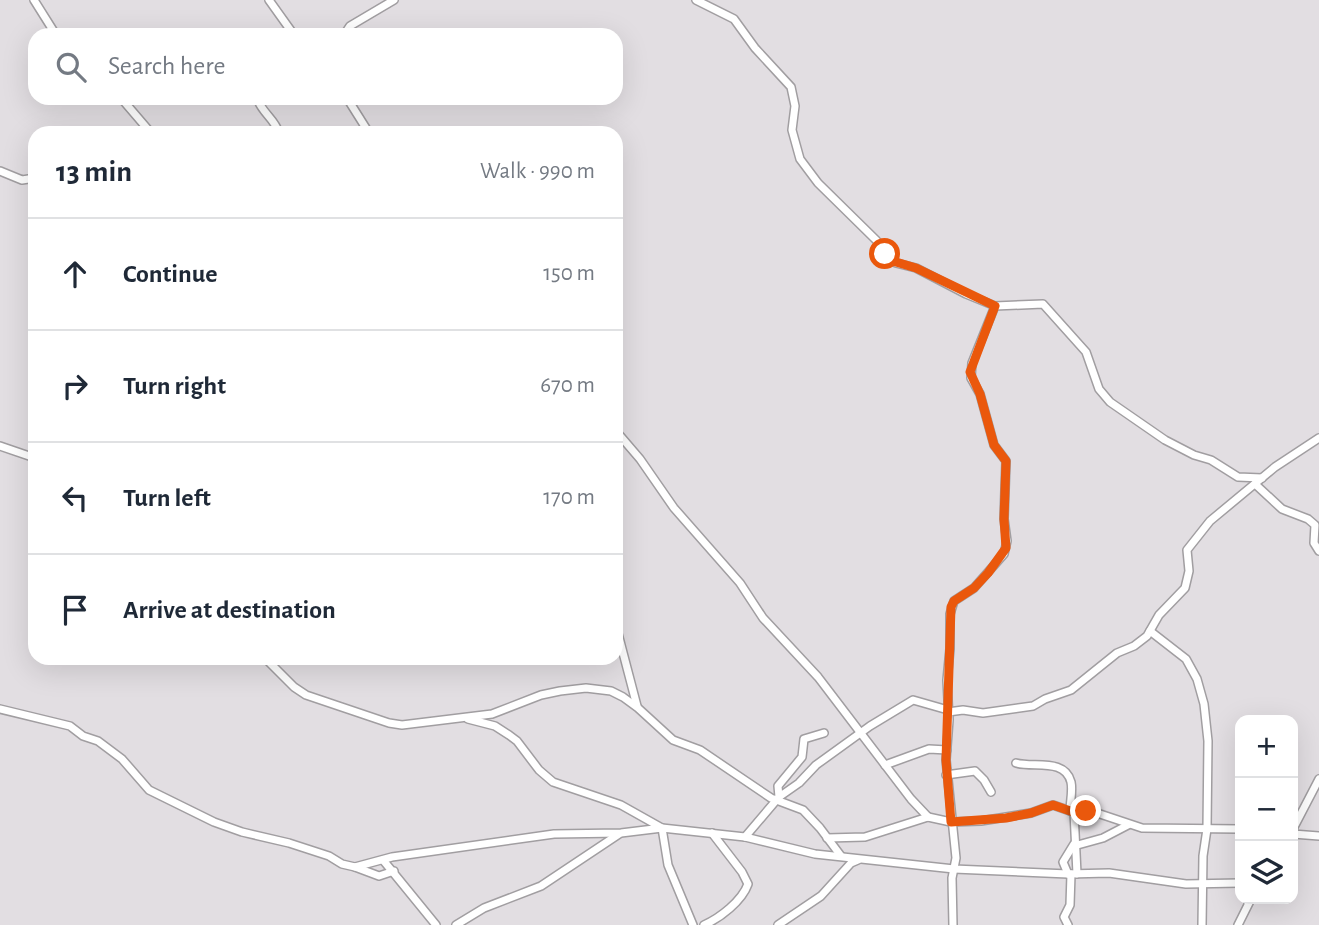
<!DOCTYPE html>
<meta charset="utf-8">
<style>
:root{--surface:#fff;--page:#f6f6f7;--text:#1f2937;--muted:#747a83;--line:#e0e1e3}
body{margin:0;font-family:"Alegreya Sans",sans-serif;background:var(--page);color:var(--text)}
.controls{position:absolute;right:21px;bottom:21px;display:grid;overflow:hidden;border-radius:14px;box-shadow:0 7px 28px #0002}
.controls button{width:63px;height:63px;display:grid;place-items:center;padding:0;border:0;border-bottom:2px solid var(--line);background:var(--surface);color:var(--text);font:35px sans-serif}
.stop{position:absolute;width:21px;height:21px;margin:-16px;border:5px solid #ea580c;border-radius:50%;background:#fff}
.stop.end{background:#ea580c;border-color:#fff;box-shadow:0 2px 7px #0008}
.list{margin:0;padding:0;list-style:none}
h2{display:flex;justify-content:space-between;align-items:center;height:91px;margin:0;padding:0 28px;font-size:30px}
h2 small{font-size:23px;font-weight:400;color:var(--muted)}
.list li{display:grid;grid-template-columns:46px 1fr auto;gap:21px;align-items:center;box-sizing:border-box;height:112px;padding:0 28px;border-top:2px solid var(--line)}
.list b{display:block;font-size:26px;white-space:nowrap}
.list em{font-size:23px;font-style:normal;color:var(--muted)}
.icon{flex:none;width:38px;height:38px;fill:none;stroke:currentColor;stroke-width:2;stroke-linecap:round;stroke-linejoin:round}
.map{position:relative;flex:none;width:1319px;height:925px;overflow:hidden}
.search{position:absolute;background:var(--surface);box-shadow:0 7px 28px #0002;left:28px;top:28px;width:595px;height:77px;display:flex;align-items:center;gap:18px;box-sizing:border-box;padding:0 24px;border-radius:21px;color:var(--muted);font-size:26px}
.panel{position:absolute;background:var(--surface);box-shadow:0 7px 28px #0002;left:28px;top:126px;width:595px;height:539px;border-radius:21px}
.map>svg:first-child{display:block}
</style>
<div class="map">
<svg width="1319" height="925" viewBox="0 0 1319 925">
<rect width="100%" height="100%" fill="#e2dee2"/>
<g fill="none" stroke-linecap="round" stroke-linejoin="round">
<defs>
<g id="street">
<polyline points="34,0 56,35"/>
<polyline points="269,0 294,35"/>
<polyline points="696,0 734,19 755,48 791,87 795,106 792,130 800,159 818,183 876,240 889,257 896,263 916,268 966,294 995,306 1043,304 1086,352 1099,389 1110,402 1165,440 1194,455 1211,460 1238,477 1262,478"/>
<polyline points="344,35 350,26 394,0"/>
<polyline points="121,98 151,133"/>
<path d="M257 98C261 112 275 119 279 133"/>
<polyline points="347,98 369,133"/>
<polyline points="0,171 22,180 35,178"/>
<polyline points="616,431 640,459 674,508 740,583 763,618 818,677 911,799 928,817"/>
<polyline points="0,446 35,458"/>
<polyline points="1255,484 1282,509 1308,519 1315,525 1314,543 1319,551"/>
<polyline points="616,626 637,706"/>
<polyline points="1150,631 1186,659 1197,679 1204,704 1208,741 1207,829 1203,856 1202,925"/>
<polyline points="265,658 294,687 306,695 389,723 402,725 492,714 541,695 560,691 586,688 611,691 623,697 638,708 673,740 700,750 771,798 803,810 820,828 841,856"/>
<polyline points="0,709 70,726 83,736 98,741 122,759 149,790 214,822 242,832 289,843 329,856 342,864 355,867 392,857 554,834 621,833 662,828 745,837 815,854 954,869 1068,874 1109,873 1186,884 1240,883"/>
<polyline points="948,712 963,710 983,713 1033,706 1045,699 1071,690 1117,653 1134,646 1147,636 1159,615 1185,588 1189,571 1187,550 1210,521 1275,467 1319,438"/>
<polyline points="468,719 495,726 509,735 517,741 539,770 553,782 621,805 662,828 668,865 693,925"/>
<path d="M1016 763C1034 768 1065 758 1071 782 1073 791 1070 802 1070 811"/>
<polyline points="885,765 929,749 947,750"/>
<polyline points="946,775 975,771 984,780 991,792"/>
<polyline points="779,797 778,786 802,757 804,739 824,733"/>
<polyline points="1074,812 1077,874"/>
<polyline points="1293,829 1319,779"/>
<polyline points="1293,834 1319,836"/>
<polyline points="745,837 779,797 799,783 816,765 870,726 913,700 948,710"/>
<polyline points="827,838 865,837 928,817 951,822 981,821 1031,813 1053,805 1076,813 1094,812 1142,828 1240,829"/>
<polyline points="1074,846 1103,838 1128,825"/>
<polyline points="383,860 436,925"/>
<polyline points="355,867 379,876 394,871"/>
<polyline points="1068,874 1063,862 1074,844"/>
<polyline points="456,925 484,908 541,886 619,834"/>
<path d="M704 925C720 918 742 901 748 884L742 872 712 833"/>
<polyline points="778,925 821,896 851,863 858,860"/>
<polyline points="953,925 952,878 956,858 946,760 949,720 947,680 950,649 950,614 954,601 974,588 1004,554 1007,541 1004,519 1006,461 994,445 980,394 971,378 972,363 995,306"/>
<polyline points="1068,925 1064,917 1070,905 1071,874"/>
<polyline points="1238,925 1251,899"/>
</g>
</defs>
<use href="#street" stroke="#a19ea1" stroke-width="10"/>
<use href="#street" stroke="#fff" stroke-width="7"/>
</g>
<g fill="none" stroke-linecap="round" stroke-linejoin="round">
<polyline stroke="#ea580c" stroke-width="9" points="885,254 896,262 916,268 995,306 970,372 980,394 994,445 1006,461 1004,519 1006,548 988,573 974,588 954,601 951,607 946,760 951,822 1006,818 1031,813 1053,805 1076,813 1086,811"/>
</g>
</svg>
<div class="controls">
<button>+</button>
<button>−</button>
<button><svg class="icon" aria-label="layers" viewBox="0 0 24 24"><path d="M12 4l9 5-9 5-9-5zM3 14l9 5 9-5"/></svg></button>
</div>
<div class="stop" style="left:885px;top:254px"></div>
<div class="stop end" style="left:1086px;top:811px"></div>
<div class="search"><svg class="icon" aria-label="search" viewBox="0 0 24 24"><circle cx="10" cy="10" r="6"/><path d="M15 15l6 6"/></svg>Search here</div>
<section class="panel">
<h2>13 min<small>Walk · 990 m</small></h2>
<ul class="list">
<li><svg class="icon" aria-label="ahead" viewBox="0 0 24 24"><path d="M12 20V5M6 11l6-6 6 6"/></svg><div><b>Continue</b></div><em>150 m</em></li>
<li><svg class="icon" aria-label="right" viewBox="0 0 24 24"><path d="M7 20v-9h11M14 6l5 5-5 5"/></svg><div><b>Turn right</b></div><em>670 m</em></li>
<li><svg class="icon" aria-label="left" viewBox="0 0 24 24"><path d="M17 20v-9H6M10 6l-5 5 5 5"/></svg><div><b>Turn left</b></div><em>170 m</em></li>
<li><svg class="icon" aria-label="arrive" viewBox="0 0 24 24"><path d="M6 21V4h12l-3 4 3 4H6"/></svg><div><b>Arrive at destination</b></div></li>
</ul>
</section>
</div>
